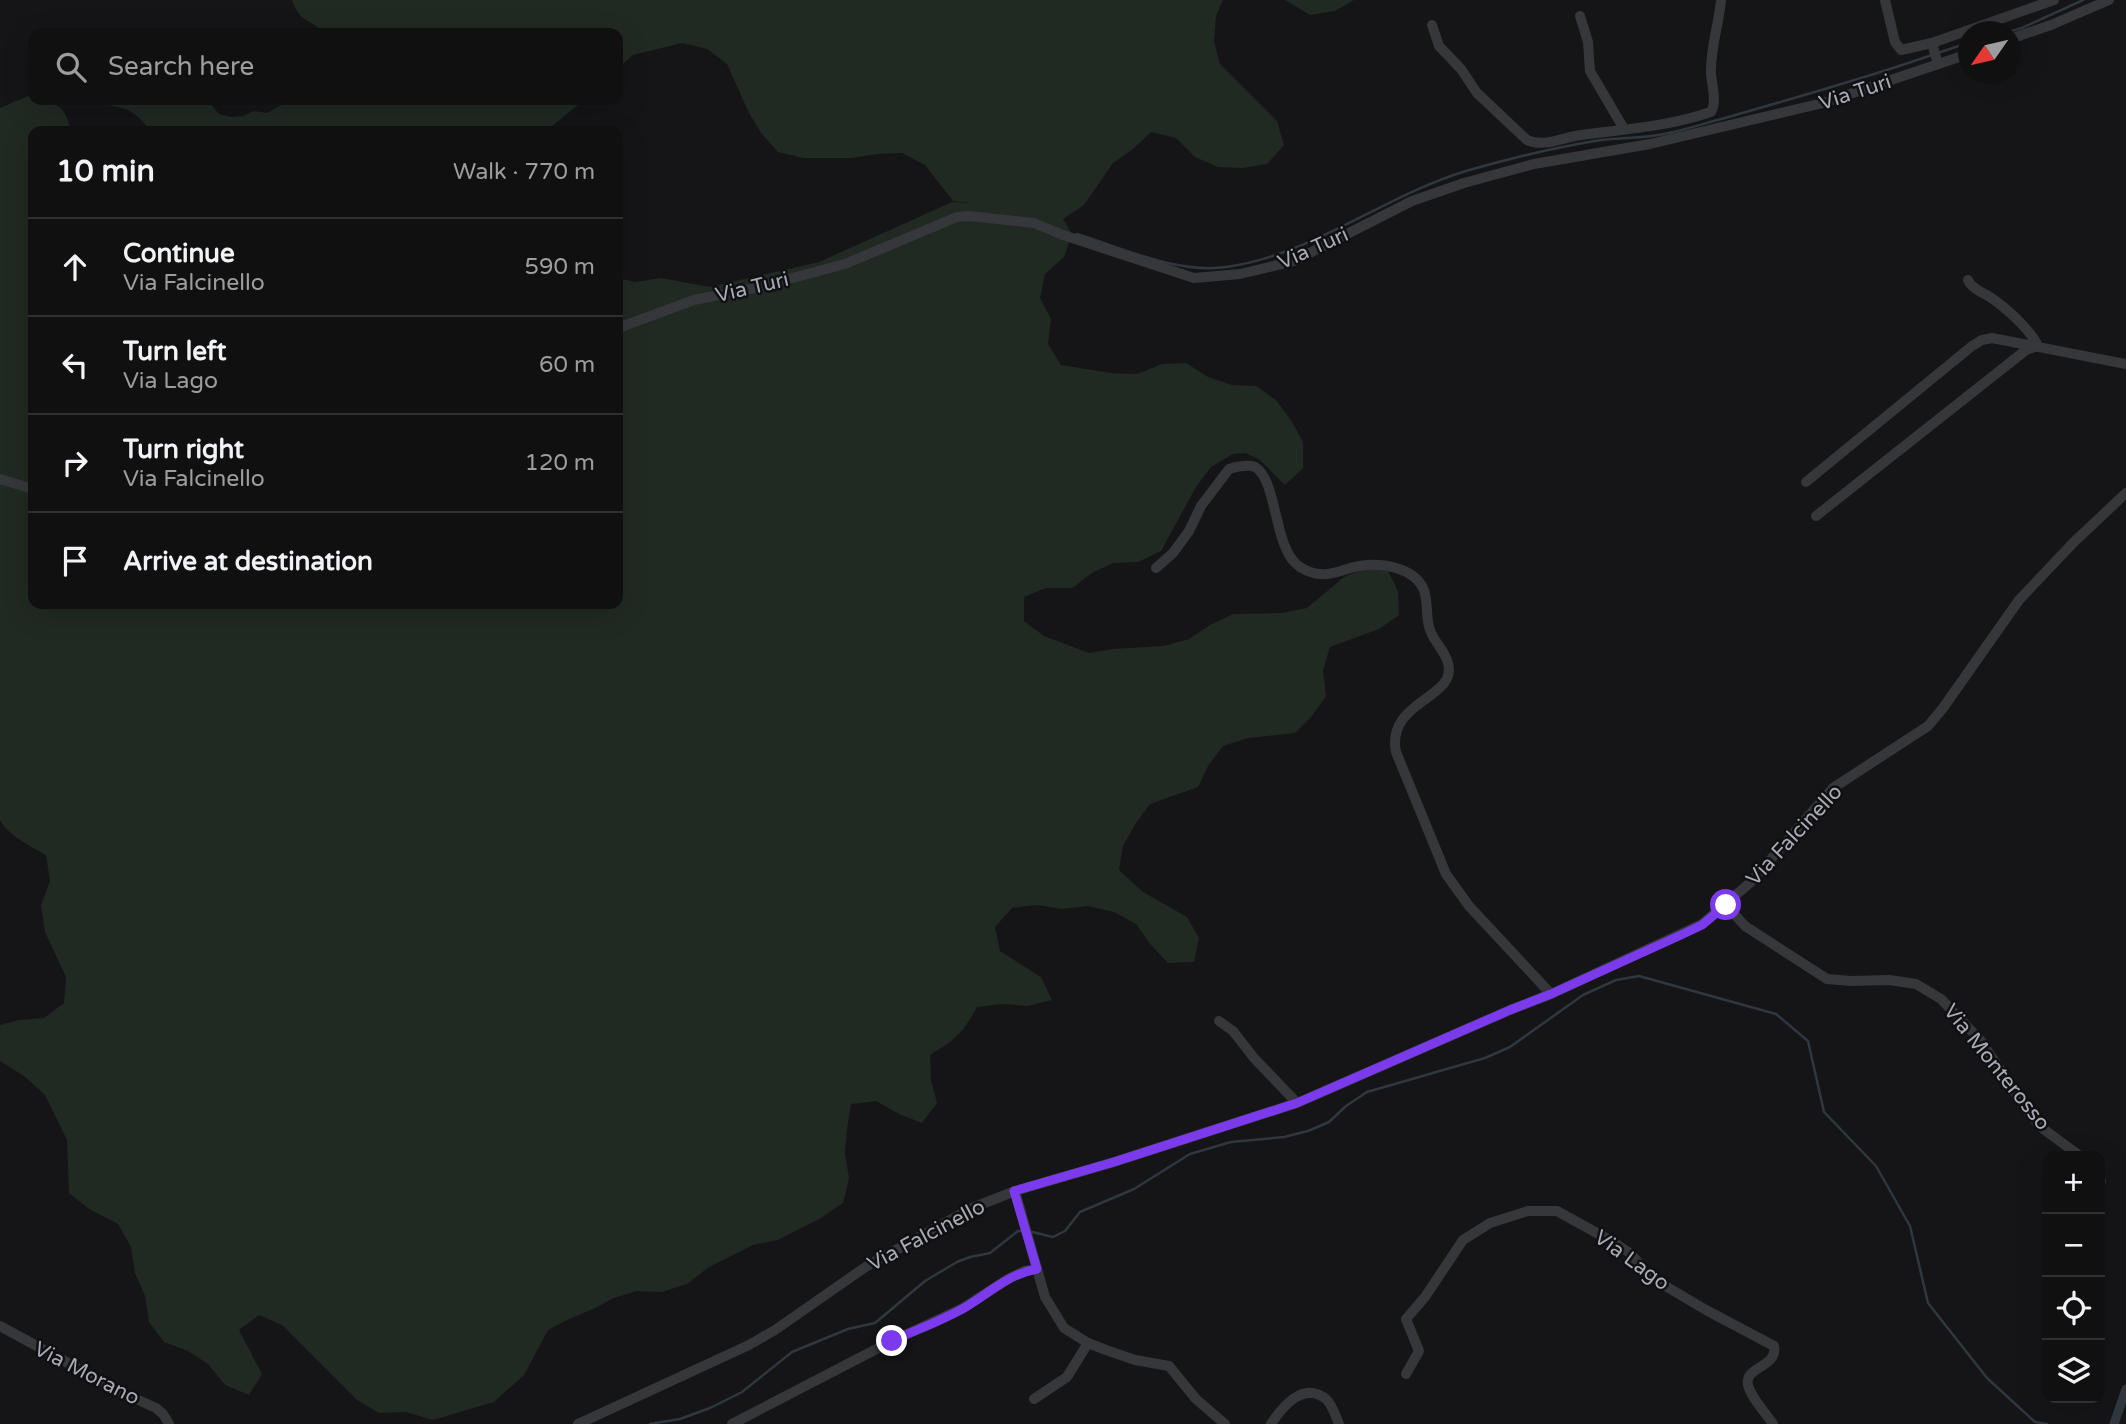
<!DOCTYPE html>
<meta charset="utf-8">
<style>
:root{--surface:#101011;--page:#19191a;--text:#f1f3f6;--muted:#9c9d9f;--line:#303031}
body{margin:0;font-family:"Varela Round",sans-serif;background:var(--page);color:var(--text)}
.controls{position:absolute;right:21px;bottom:21px;display:grid;overflow:hidden;border-radius:14px;box-shadow:0 7px 28px #0002}
.controls button{width:63px;height:63px;display:grid;place-items:center;padding:0;border:0;border-bottom:2px solid var(--line);background:var(--surface);color:var(--text);font:35px sans-serif}
.compass{position:absolute;left:1958px;top:21px;width:63px;height:63px;border-radius:50%;background:var(--surface);box-shadow:0 7px 28px #0002;rotate:236deg}
.stop{position:absolute;width:21px;height:21px;margin:-16px;border:5px solid #7c3aed;border-radius:50%;background:#fff}
.stop.end{background:#7c3aed;border-color:#fff;box-shadow:0 2px 7px #0008}
.list{margin:0;padding:0;list-style:none}
h2{display:flex;justify-content:space-between;align-items:center;height:91px;margin:0;padding:0 28px;font-size:30px}
h2 small{font-size:23px;font-weight:400;color:var(--muted)}
.list li{display:grid;grid-template-columns:46px 1fr auto;gap:21px;align-items:center;box-sizing:border-box;height:98px;padding:0 28px;border-top:2px solid var(--line)}
.list b{display:block;font-size:26px;white-space:nowrap}
.list p{margin:0;font-size:23px;white-space:nowrap;color:var(--muted)}
.list em{font-size:23px;font-style:normal;color:var(--muted)}
.icon{flex:none;width:38px;height:38px;fill:none;stroke:currentColor;stroke-width:2;stroke-linecap:round;stroke-linejoin:round}
.map{position:relative;flex:none;width:2126px;height:1424px;overflow:hidden}
.search{position:absolute;background:var(--surface);box-shadow:0 7px 28px #0002;left:28px;top:28px;width:595px;height:77px;display:flex;align-items:center;gap:18px;box-sizing:border-box;padding:0 24px;border-radius:14px;color:var(--muted);font-size:26px}
.panel{position:absolute;background:var(--surface);box-shadow:0 7px 28px #0002;left:28px;top:126px;width:595px;height:483px;border-radius:14px}
.map>svg:first-child{display:block}
</style>
<div class="map">
<svg width="2126" height="1424" viewBox="0 0 2126 1424">
<rect width="100%" height="100%" fill="#151517"/>
<g fill="#212923">
<path d="M292 0H1223L1216 16 1214 41 1220 64 1277 121 1284 145 1267 164 1243 168 1218 167 1195 157 1176 138 1151 132 1133 149 1113 163 1084 205 1063 219 1072 234 1064 257 1045 274 1040 298 1051 319 1048 344 1061 365 1111 373 1137 374 1162 364 1186 363 1208 377 1232 385 1256 386 1276 400 1291 420 1303 442V468L1285 485 1259 459 1245 453 1233 454 1211 467 1196 487 1161 551 1138 562 1113 563 1092 573 1072 588H1046L1024 597V621L1044 636 1089 653 1113 649 1164 646 1189 639 1210 625 1233 614 1282 613 1307 608 1344 577 1367 568 1387 569 1398 591 1399 615 1379 629 1330 647 1323 670 1326 696 1312 716 1295 733 1248 738 1223 746 1208 766 1198 787 1150 804 1136 823 1123 846 1119 870 1143 892 1187 917 1199 938 1194 962 1168 963 1151 945 1136 924 1114 912 1088 906 1062 909 1037 905 1012 908 995 927 1000 951 1041 977 1052 1000 1027 1006 1002 1004 977 1007C963 1033 955 1040 930 1055L931 1080 937 1103 922 1123 899 1114 876 1101 851 1104 847 1129 845 1153 849 1178 843 1203 821 1218 778 1240 753 1245 709 1267 687 1284 662 1292 637 1291 614 1298 593 1309 569 1319 548 1330 524 1375 494 1402 433 1420 406 1412 379 1413 357 1400 282 1325 259 1315 239 1330 262 1374 249 1395 225 1385 208 1364 188 1351 164 1342 149 1322 145 1296 135 1273 131 1247 118 1224 89 1209 69 1193 67 1140 45 1095 24 1076 0 1061V1025L19 1020 44 1018 64 1003 66 977 45 932 41 905 50 881 46 855C30 846 9 836 0 820V108L30 95 33 96V100C55 100 68 108 70 131H33V604H618V278L635 282 661 278 710 287 819 262 952 202 968 203 953 201 925 165 902 153 877 154 852 158H803L778 152 761 133 748 111 727 64 707 49 682 43 633 55 618 68V33H324C309 17 301 25 292 0Z"/>
<polygon points="1285,0 1354,0 1335,11 1310,15"/>
<path d="M100 100H207L219 114 230 117 243 116 254 111 267 113 291 100H584L546 131H152C144 124 138 115 128 110 119 106 108 107 100 100Z"/>
</g>
<g fill="none" stroke-linecap="round" stroke-linejoin="round">
<g stroke="#2f373f" stroke-width="2.5">
<polyline points="2008,32 2022,28 2083,0"/>
<path d="M1077 234C1122 248 1178 274 1226 267 1313 255 1383 196 1466 171 1508 159 1552 148 1595 141 1620 137 1645 139 1669 133 1688 129 1706 123 1725 118 1781 102 1837 86 1893 68 1918 60 1943 51 1968 43"/>
<polyline points="1028,1231 1053,1237 1065,1231 1080,1212 1134,1189 1190,1154 1231,1142 1284,1137 1308,1131 1329,1122 1346,1106 1367,1092 1485,1058 1510,1047 1583,995 1616,980 1639,976 1776,1014 1808,1041 1824,1112 1876,1166 1910,1226 1928,1303 1987,1378 2035,1422 2047,1424"/>
<polyline points="650,1424 680,1419 710,1408 742,1392 792,1352 848,1329 875,1323 925,1281 957,1262 970,1257 990,1253 1018,1231 1022,1231"/>
</g>
<polyline stroke="#2f373f" stroke-width="9" points="2114,1424 2126,1389"/>
<g stroke="#36373b" stroke-width="10">
<polyline points="1885,0 1895,42 1901,50 1932,43 2054,0"/>
<polyline points="1580,16 1588,42 1590,71 1624,129"/>
<path d="M1432 25 1439 46 1461 69 1477 93 1527 140C1543 148 1564 137 1581 135 1626 129 1666 127 1711 112 1717 102 1712 86 1711 74 1710 49 1719 24 1721 0"/>
<polyline points="2010,39 2051,25 2109,0"/>
<polyline points="1932,43 1938,64"/>
<path d="M1968 280C1972 289 1982 292 1990 297 2005 307 2030 329 2038 346"/>
<polyline points="618,328 694,300 759,287 845,264 957,217 969,216 1034,223 1063,235 1194,278 1240,274 1294,261 1412,201 1464,183 1534,164 1650,144 1823,103 1968,54"/>
<polyline points="0,479 33,489"/>
<polyline points="1806,482 1972,346 1982,340 1992,338 2126,364"/>
<polyline points="1816,516 2026,350 2037,346"/>
<path d="M1156 568 1173 553 1189 531 1201 506 1229 469C1236 467 1247 464 1255 467 1278 480 1273 550 1300 567 1327 584 1342 566 1367 565 1387 564 1414 569 1423 588 1429 600 1425 617 1430 630 1434 642 1445 651 1448 663 1458 699 1386 700 1396 752L1446 874 1469 906 1551 994"/>
<polyline points="1726,905 1745,926 1827,979 1851,981 1889,980 1916,984 1941,999 1981,1041 2029,1113 2042,1128 2080,1156"/>
<polyline points="1219,1021 1233,1031 1254,1058 1297,1103"/>
<polyline points="2100,1179 2101,1181"/>
<polyline points="1015,1191 1045,1297 1064,1328 1088,1343 1106,1350 1135,1360 1169,1366 1196,1399 1225,1424"/>
<polyline points="0,1326 123,1393 156,1408 163,1414 169,1424"/>
<path d="M1406 1374 1419 1351 1406 1319 1425 1297 1463 1240 1490 1223 1528 1211H1557L1615 1243 1631 1254 1645 1271 1662 1284 1706 1310 1774 1346C1778 1368 1744 1366 1748 1385 1751 1398 1766 1413 1773 1424"/>
<polyline points="1034,1399 1067,1377 1088,1343"/>
<polyline points="578,1424 749,1345 775,1330 867,1266 972,1208 1015,1191 1114,1162 1297,1103 1510,1010 1551,994 1702,924 1751,882 1833,788 1928,726 1943,708 2019,600 2073,543 2126,493"/>
<polyline points="732,1424 892,1341 963,1308 1008,1279 1024,1271 1037,1269"/>
<path d="M1271 1424C1282 1407 1303 1381 1326 1399 1332 1404 1336 1417 1339 1424"/>
</g>
</g>
<g fill="none" stroke-linecap="round" stroke-linejoin="round">
<path stroke="#7c3aed" stroke-width="9" d="M892 1341C916 1330 941 1321 964 1308 988 1294 1008 1274 1037 1269L1014 1191 1114 1162 1297 1103 1510 1010 1551 994 1681 935 1702 925 1726 905"/>
</g>
<g text-anchor="middle" stroke-width="5" stroke-linejoin="round" paint-order="stroke">
<g font-size="21" fill="#a8abb6" stroke="#101012">
<text transform="translate(1855 92) rotate(-18)" y="7">Via Turi</text>
<text transform="translate(1313 248) rotate(-24)" y="7">Via Turi</text>
<text transform="translate(752 287) rotate(-13)" y="7">Via Turi</text>
<text transform="translate(1794 835) rotate(-47)" y="7">Via Falcinello</text>
<text transform="translate(1997 1067) rotate(51)" y="7">Via Monterosso</text>
<text transform="translate(926 1235) rotate(-28)" y="7">Via Falcinello</text>
<text transform="translate(1632 1260) rotate(36)" y="7">Via Lago</text>
<text transform="translate(87 1373) rotate(27)" y="7">Via Morano</text>
</g>
</g>
</svg>
<div class="controls">
<button>+</button>
<button>−</button>
<button><svg class="icon" aria-label="locate" viewBox="0 0 24 24"><circle cx="12" cy="12" r="6"/><path d="M12 2v4M12 18v4M2 12h4M18 12h4"/></svg></button>
<button><svg class="icon" aria-label="layers" viewBox="0 0 24 24"><path d="M12 4l9 5-9 5-9-5zM3 14l9 5 9-5"/></svg></button>
</div>
<svg class="compass" viewBox="-18 -18 36 36"><path d="M0-13l5 13h-10z" fill="#e53935"/><path d="M0 13l5-13h-10z" fill="#9c9d9f"/></svg>
<div class="stop" style="left:1726px;top:905px"></div>
<div class="stop end" style="left:892px;top:1341px"></div>
<div class="search"><svg class="icon" aria-label="search" viewBox="0 0 24 24"><circle cx="10" cy="10" r="6"/><path d="M15 15l6 6"/></svg>Search here</div>
<section class="panel">
<h2>10 min<small>Walk · 770 m</small></h2>
<ul class="list">
<li><svg class="icon" aria-label="ahead" viewBox="0 0 24 24"><path d="M12 20V5M6 11l6-6 6 6"/></svg><div><b>Continue</b><p>Via Falcinello</p></div><em>590 m</em></li>
<li><svg class="icon" aria-label="left" viewBox="0 0 24 24"><path d="M17 20v-9H6M10 6l-5 5 5 5"/></svg><div><b>Turn left</b><p>Via Lago</p></div><em>60 m</em></li>
<li><svg class="icon" aria-label="right" viewBox="0 0 24 24"><path d="M7 20v-9h11M14 6l5 5-5 5"/></svg><div><b>Turn right</b><p>Via Falcinello</p></div><em>120 m</em></li>
<li><svg class="icon" aria-label="arrive" viewBox="0 0 24 24"><path d="M6 21V4h12l-3 4 3 4H6"/></svg><div><b>Arrive at destination</b></div></li>
</ul>
</section>
</div>
